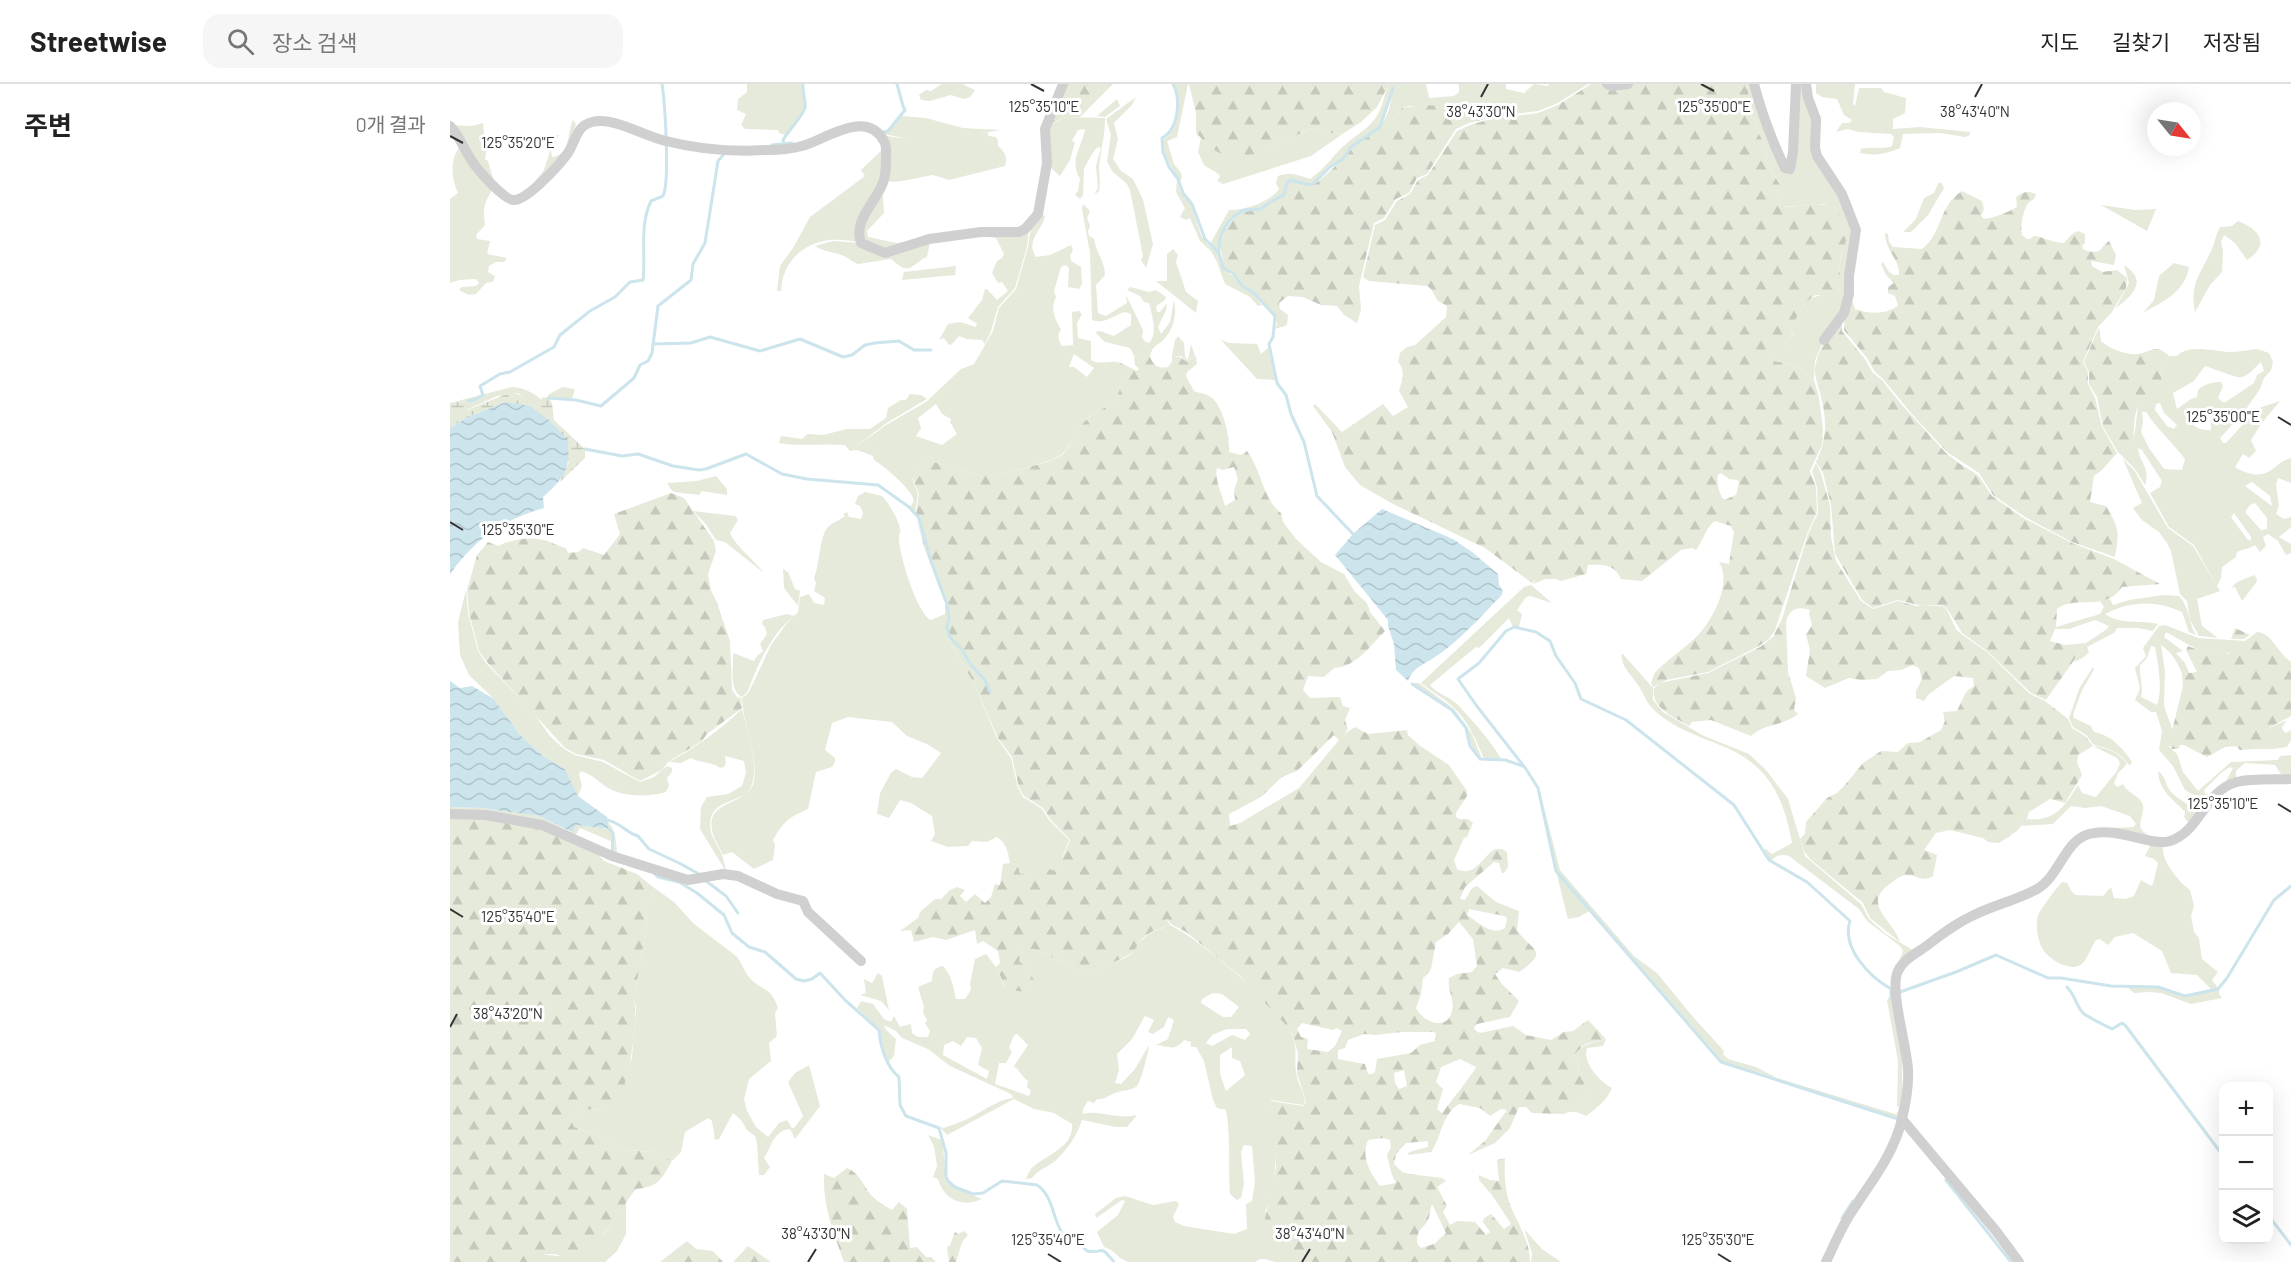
<!DOCTYPE html>
<html lang="ko">
<meta charset="utf-8">
<style>
:root{--surface:#fff;--page:#f6f6f6;--text:#222;--muted:#767676;--line:#e0e0e0}
body{margin:0;font-family:Barlow,"Noto Sans KR",sans-serif;background:var(--page);color:var(--text)}
.controls{position:absolute;right:18px;bottom:18px;display:grid;overflow:hidden;border-radius:12px;box-shadow:0 6px 24px #0002}
.controls button{width:54px;height:54px;display:grid;place-items:center;padding:0;border:0;border-bottom:2px solid var(--line);background:var(--surface);color:var(--text);font:30px sans-serif}
.compass{position:absolute;left:1697px;top:18px;width:54px;height:54px;border-radius:50%;background:var(--surface);box-shadow:0 6px 24px #0002;rotate:120deg}
.list{margin:0;padding:0;list-style:none}
h2{display:flex;justify-content:space-between;align-items:center;height:78px;margin:0;padding:0 24px;font-size:26px}
h2 small{font-size:20px;font-weight:400;color:var(--muted)}
.icon{flex:none;width:33px;height:33px;fill:none;stroke:currentColor;stroke-width:2;stroke-linecap:round;stroke-linejoin:round}
.map{position:relative;flex:none;width:1841px;height:1178px;overflow:hidden}
header{display:flex;align-items:center;gap:36px;box-sizing:border-box;height:84px;padding:0 30px;background:var(--surface);border-bottom:2px solid var(--line)}
header strong{font-size:28px}
nav{display:flex;gap:33px;margin-inline-start:auto;font-size:21px}
.search{width:420px;height:54px;background:var(--page);display:flex;align-items:center;gap:15px;box-sizing:border-box;padding:0 21px;border-radius:18px;color:var(--muted);font-size:22px}
main{display:flex}
aside{flex:1;background:var(--surface)}
.map>svg:first-child{display:block}
</style>
<header>
<strong>Streetwise</strong>
<div class="search"><svg class="icon" aria-label="search" viewBox="0 0 24 24"><circle cx="10" cy="10" r="6"/><path d="M15 15l6 6"/></svg>장소 검색</div>
<nav><a>지도</a><a>길찾기</a><a>저장됨</a></nav>
</header>
<main>
<aside>
<h2>주변<small>0개 결과</small></h2>
<ul class="list">
</ul>
</aside>
<div class="map">
<svg width="1841" height="1178" viewBox="0 0 1841 1178">
<defs>
<pattern id="forest-firs" width="22" height="20" patternUnits="userSpaceOnUse" patternTransform="scale(1.5)"><rect width="22" height="20" fill="#e5eadb"/><path d="M5 1l3.5 6h-7zM16 11l3.5 6h-7z" fill="#c5c9bc"/></pattern>
<pattern id="wetland-marsh" width="20" height="14" patternUnits="userSpaceOnUse" patternTransform="scale(1.5)"><rect width="20" height="14" fill="#e5eadb"/><path d="M1 5h8M5 5V1M11 12h8M15 12V8" fill="none" stroke="#c5c9bc"/></pattern>
<pattern id="water-waves" width="16" height="10" patternUnits="userSpaceOnUse" patternTransform="scale(1.5)"><rect width="16" height="10" fill="#cce4ec"/><path d="M0 5q4-4 8 0t8 0" fill="none" stroke="#b0c4cb"/></pattern>
</defs>
<rect width="100%" height="100%" fill="#fff"/>
<g fill="#e5eadb" fill-rule="evenodd">
<path d="M297 0H352C351 7 354 14 354 21 355 30 341 43 335 51L329 49 328 46 295 45 291 41 296 30 287 26 288 15 297 8Z"/>
<polygon points="492,0 512,0 525,6 520,13 514,15 501,11 480,17 471,16 469,11 476,6 481,7"/>
<path d="M724 0H738L727 53 717 57 724 80 731 89 732 93 730 98 715 72 712 57C714 55 717 53 719 51 730 41 731 12 724 0Z"/>
<path d="M939 0H976L979 14 1004 12 1009 8V1L1007 0H1056V5L1074 9 1084 0 1098 2 1099 0H1138L1108 19 1088 27 1040 33 1044 20 1027 18 996 22H960L952 24 937 43H931L939 26 943 4 931 43 902 62 893 75 881 83 864 99 860 100 841 95 837 99 835 111C826 114 815 123 810 124 804 126 798 124 792 127 778 135 769 151 769 167L760 160 779 126C793 127 822 117 829 105L826 99 828 92C839 87 849 91 860 95 875 85 884 70 897 59 909 49 924 41 930 26 934 18 934 9 939 0Z"/>
<path d="M1297 0H1303L1340 86 1345 6 1355 0 1361 22 1363 64 1403 140 1393 229 1374 255 1365 277 1364 296 1348 282 1324 277 1320 273C1332 270 1336 259 1344 249L1340 248 1345 234 1360 214 1389 207 1390 178 1398 147 1393 143 1386 125 1374 120 1331 123 1328 118 1330 100 1317 79 1316 63 1309 50 1301 25Z"/>
<path d="M1366 0H1405L1403 20 1405 22 1409 4H1431L1434 8 1456 14 1455 29 1443 35V45L1470 43 1520 48V51L1515 53 1490 49 1453 50 1450 64C1437 70 1424 72 1410 69L1411 65C1421 62 1432 66 1442 62L1444 53 1441 50 1408 48 1398 45 1386 48 1392 39H1399L1402 36 1394 31 1387 15 1372 13 1366 9Z"/>
<polygon points="686,13 682,21 664,39 668,55 663,75 671,87 683,95 693,116 703,160 696,184 691,176 693,172 680,106 677,100 662,87 657,77 661,51 656,35"/>
<polygon points="667,15 670,22 655,33 647,32"/>
<path d="M452 32 476 34 513 44 550 46 528 50 537 48 539 52 546 53 548 57V62C555 68 558 73 555 82L499 96 483 91 452 97 442 98 435 95 430 51 458 55 430 49 438 48Z"/>
<path d="M616 33 655 34C655 51 651 66 649 83 649 92 651 97 649 107L644 111 648 104 646 82 651 64 648 63C641 69 639 77 634 84L633 111 630 115 625 111 628 107 630 95C619 74 631 67 635 45L628 46 622 57 625 58 620 76 610 92 599 82 597 42Z"/>
<path d="M123 36 126 40 117 69 82 101 94 86 105 51H109L101 66 102 73C121 71 117 48 123 36Z"/>
<polygon points="33,39 34,51 38,55 35,75 38,77 45,101 0,41 22,42"/>
<path d="M862 44 885 50 894 49 861 72 773 100 767 97 770 92C765 86 757 84 754 81 752 77 750 72 748 68L751 54C783 91 828 59 862 44Z"/>
<path d="M13 60 44 102C35 119 32 121 35 141L26 151 27 155 40 157 37 170 57 174 54 178H46L39 182 38 188 45 192 43 198 36 199 26 210 19 211 9 206 12 203 26 202 29 199 26 195 9 196 0 199V115L8 109C0 93 0 70 13 60Z"/>
<path d="M435 63V84L410 158C400 157 390 155 380 156 352 159 332 179 331 207H327L330 182 343 164 360 133 415 92 411 86Z"/>
<polygon points="727,95 730,107 741,121 751,151 758,161 768,169 773,185 785,193 792,204 803,209 812,221 808,222 800,213 775,200 767,178 761,167 750,157 740,134 736,136 730,133 735,124 726,108"/>
<polygon points="1491,98 1494,104 1478,131 1461,148 1453,148 1466,135 1474,114 1484,109 1488,100"/>
<polygon points="432,102 434,129 417,147 418,153 447,159 478,154 444,167 412,158 413,136"/>
<path d="M633 120 640 127 637 134 640 142 638 147 639 152 644 155C646 168 655 178 655 191L646 201 648 229 656 232 677 219 676 211 693 246 692 253 694 257 699 259C708 249 702 231 699 219L694 218 690 212 677 206 680 203 699 208 706 206 716 213 715 216 706 222 707 228H710L717 219 716 226 708 243 711 250 720 238 724 216C727 229 724 244 715 254 709 261 701 262 700 273L684 272 680 264 655 258 645 248 650 247 664 252 681 241V230L675 228C663 231 655 241 642 236L640 169 632 125Z"/>
<polygon points="1651,121 1685,126 1706,125 1697,147"/>
<path d="M593 131 595 132C592 147 575 156 586 173L600 171 621 161 623 166 620 172 621 177 631 183 632 200 629 205 618 203 619 184 616 181 611 183 604 207 606 213C600 224 605 236 611 245 607 252 608 255 612 262L623 261 622 228 629 227 632 230 627 239 628 254 641 257V276C649 282 661 275 671 279L668 280C667 290 672 298 671 302 667 324 645 325 633 339 625 348 621 362 612 370 604 378 545 393 533 392 516 389 500 382 484 378H476L462 394 468 410 465 429 460 423 464 417C462 405 435 383 424 376L423 372 407 366 400 367 436 341 476 318 511 285 524 280 543 247 549 224 566 205 578 163 581 142ZM624 270 644 284 637 293 624 283H619ZM486 320 492 330 501 335 500 338 507 350 492 361 466 352 471 344 468 334Z"/>
<path d="M1788 137C1811 146 1820 161 1797 176L1785 159 1774 151 1771 158 1773 167 1772 188 1760 201 1745 228C1739 199 1751 190 1762 165 1765 158 1766 150 1770 143L1782 142Z"/>
<path d="M579 143 577 163 565 204 548 223 541 247 535 260 532 256 517 255 509 252 502 260 499 261 494 254 489 256 498 240 510 238 526 243 527 240 518 234 532 216 535 205H537L547 216 558 207 552 198 548 199 542 189 547 177 552 174 554 170 546 154 529 152 480 158 477 173C469 175 462 187 454 184 450 183 445 178 441 175L408 180C402 178 400 175 394 172 385 168 374 168 365 162L383 157 410 159 435 170 479 156 531 149H569Z"/>
<polygon points="723,165 728,171 726,178 736,208 748,217 746,229 706,197 717,197 717,170"/>
<path d="M1724 179 1739 183C1735 208 1714 217 1693 229L1704 216 1709 192Z"/>
<path d="M1674 181C1699 197 1682 212 1666 224L1679 199Z"/>
<polygon points="506,182 505,191 452,196 454,188"/>
<polygon points="728,252 734,259 735,273 738,276 741,260 745,272 737,278 731,272 722,272 725,256"/>
<polygon points="771,256 779,259 807,260 811,270 819,263 826,296 807,295"/>
<path d="M1807 265 1819 269 1823 278 1821 286 1814 294 1810 305 1794 328 1770 354 1773 359H1776L1804 328 1809 324 1830 317 1811 340 1801 356 1806 367 1799 374 1793 370 1785 383C1794 389 1809 394 1820 387 1827 382 1831 377 1841 374V399L1828 394 1826 401 1829 421 1826 430 1834 435 1841 433V443L1829 453 1841 460V469L1836 471 1828 457 1818 450 1813 453 1816 462 1810 468 1805 461C1799 465 1793 465 1787 468L1786 473 1772 483 1771 494 1767 502 1744 461 1719 443 1700 409 1710 403 1712 397 1692 366 1688 364C1689 379 1701 383 1695 401L1685 385 1683 363 1688 322 1691 315 1711 298 1713 295 1711 287 1719 272H1727C1738 260 1763 267 1778 268 1788 268 1797 266 1807 265ZM1811 278 1814 287 1807 291 1804 299 1774 319 1768 314 1773 302 1771 298C1762 298 1755 300 1748 306L1747 313 1741 315 1727 325 1723 309 1744 297 1755 282C1763 284 1787 295 1792 293 1800 291 1805 283 1811 278ZM1710 319 1714 329 1727 341 1724 345 1717 342 1705 326 1706 320ZM1741 327 1760 329 1761 346C1749 346 1743 344 1739 332ZM1692 328H1696C1706 344 1723 359 1735 375L1732 386 1714 385 1699 364 1691 348 1693 337ZM1802 398 1820 412 1822 422 1795 402ZM1805 419 1817 434V445L1811 446 1795 428 1800 421ZM1784 429 1801 453V457L1797 455 1781 433Z"/>
<path d="M62 303C75 304 82 308 92 316L91 321 88 324 68 309 47 312 16 326 18 317 0 319Z"/>
<polygon points="112,303 125,305 122,315 98,314 98,311"/>
<path d="M460 310 471 311 477 315 435 340 400 367 395 361C372 359 351 363 329 359L331 352 352 355 358 350 373 351 397 345H420L436 334 438 324 451 316H456Z"/>
<polygon points="1673,375 1684,386 1718,444 1743,462 1770,507 1747,515 1752,542 1768,554 1749,552 1740,536 1737,517 1730,510 1721,467 1717,459 1709,448 1692,436 1683,424 1692,419"/>
<path d="M266 392 277 405V411L252 407 249 411C240 409 231 410 222 407L217 399 247 397Z"/>
<path d="M415 408 432 412C438 418 449 436 450 445 451 451 449 447 449 454 449 470 467 530 481 536L495 530V551L524 599 547 654 561 674 568 704 573 713 592 725 599 736 619 756 612 774V785L606 788 570 790 568 782 560 779C558 768 557 760 547 753L537 758 522 757 518 762 498 763 481 757 485 750 482 732 461 719 450 716 439 734 427 730 430 709 441 689 446 685 462 693 472 694 491 669 479 661 457 652 442 638 398 633 382 639 375 666 385 674V678L382 683 366 688 358 725C338 734 334 737 323 756L325 761 323 776 304 785 282 768 273 771C270 764 265 757 263 750 252 714 299 723 304 697 308 668 293 642 292 614L299 608 321 561 337 539 348 528 350 513 359 510 364 519 374 521 375 514 364 507 366 499 364 494C370 480 369 453 378 443 382 439 390 436 395 432L393 430 397 428 399 433 411 435 413 429 410 422 405 420 408 412Z"/>
<path d="M243 427 285 432 288 436 280 449C286 463 304 476 314 489L275 458 266 456 255 439Z"/>
<polygon points="333,485 338,488 345,505 350,507 348,522 334,504"/>
<polygon points="1804,491 1807,495 1806,499 1792,517 1785,503 1781,504 1787,498"/>
<path d="M1081 501 1102 519 1080 512 1076 513 1067 526 1072 530 1069 543H1063L1059 534 1029 564 1026 563 980 601C987 610 999 612 1007 620 1024 638 1039 655 1052 676L1039 674 1034 675C1026 656 1018 636 1002 622 992 613 981 607 971 599L1074 503Z"/>
<path d="M16 506 18 529 28 567 35 578 82 627 100 652 114 665 125 671 153 678 190 698 204 693 217 682 222 684V688L217 694 219 702 216 708C199 713 175 713 160 705 149 699 144 691 131 687L129 690 132 702 128 712 115 685 93 672 70 651 44 615 19 591 10 571 8 538Z"/>
<path d="M1713 511 1729 512C1740 523 1738 538 1746 551L1739 548 1732 528C1705 516 1681 517 1655 530 1671 541 1689 536 1708 540L1703 547 1688 544H1667L1664 549 1637 563 1639 568C1635 573 1630 576 1623 578L1636 559 1657 545 1659 542 1645 536 1619 545H1605L1606 543 1650 530 1654 523 1650 517 1660 515 1663 521 1679 516Z"/>
<path d="M337 530 344 532C322 549 307 581 298 607L292 613C278 606 284 583 283 569L304 577 307 572 313 567 310 560 317 550 315 543 312 540 313 536Z"/>
<path d="M1715 541 1748 554 1781 556V568L1775 570 1748 566 1716 548 1714 553 1733 567 1726 569 1735 579 1740 591 1732 590C1728 578 1721 568 1711 561L1715 588 1714 622 1723 647 1719 663 1727 670 1733 688 1748 707 1781 678 1828 676 1830 672 1841 671V693H1833L1825 681 1795 679 1786 687V696L1757 718 1735 706 1723 682 1709 666 1712 647 1706 628H1701L1685 616 1690 604 1685 584 1696 572 1693 564 1709 542ZM1701 562 1705 563C1708 580 1713 605 1707 621L1691 613C1694 600 1689 594 1690 581L1697 574ZM1780 683 1783 684 1776 697 1758 712 1755 710 1754 706 1771 689Z"/>
<path d="M1172 569 1203 604V616L1213 628 1254 652 1299 670 1316 686 1338 715 1355 772 1411 820 1419 835 1436 850 1466 868 1453 879 1445 894V913L1457 985 1458 1008 1450 1043 1432 1083 1396 1134 1375 1178H1372C1380 1159 1388 1137 1401 1120 1421 1092 1444 1061 1452 1027 1456 1007 1454 986 1452 966V1008L1448 1034 1272 977 1107 787 1089 704 1110 786 1184 872 1207 889 1243 933 1274 967 1273 970 1278 975 1306 983 1327 994 1445 1030 1447 1029 1449 1024 1447 1022 1448 977 1437 916 1441 911V898L1453 867 1450 862 1417 837 1409 825 1339 772C1332 770 1325 771 1321 778L1312 766 1316 765 1322 770 1342 759C1334 712 1317 679 1270 661 1248 652 1222 643 1205 627 1194 617 1194 607 1185 597 1179 588 1170 581 1172 569Z"/>
<path d="M1643 583 1644 586 1632 606 1623 631 1624 634 1641 642 1644 648C1661 651 1673 664 1682 678L1680 682C1670 669 1660 664 1644 661L1636 651 1623 643 1619 634 1630 603Z"/>
<path d="M961 599H969L1004 625 1022 650 1032 675C1019 664 1022 656 1015 643 1004 623 981 611 961 599Z"/>
<path d="M292 625C297 647 310 681 301 703 294 720 260 713 260 741 260 752 268 761 272 771 274 777 275 783 277 789L250 745 251 723 257 713 278 710 292 702 296 689 294 677 275 672 276 679 274 683 270 684C263 678 250 679 241 674L231 679 219 678C245 664 270 646 292 625Z"/>
<polygon points="1837,636 1832,643 1833,647 1836,649 1841,646 1841,656 1837,663 1824,665 1804,665 1815,646"/>
<path d="M1643 662C1658 664 1668 668 1677 680L1668 689 1664 700 1668 703 1673 700C1678 710 1685 709 1691 717 1698 726 1686 738 1692 746 1695 750 1701 753 1705 755L1661 744 1683 743 1686 740 1680 732 1651 722 1635 724 1621 722 1603 740 1572 742 1577 735C1605 738 1615 722 1628 701L1632 709 1646 713 1667 687 1670 679 1667 674Z"/>
<path d="M1708 687C1716 692 1715 701 1721 708 1729 716 1740 721 1749 728L1738 738 1734 733 1735 728C1723 715 1709 707 1708 687Z"/>
<path d="M0 723 32 724 89 732 121 748 126 741 159 745 158 738C166 746 166 758 167 768L162 772C164 764 166 753 161 746L163 758 130 744 124 754 0 730Z"/>
<path d="M1702 758 1714 759C1708 774 1729 798 1740 806L1744 822 1741 832 1744 848 1749 854 1752 875 1768 888 1762 896 1768 904 1762 906 1747 891 1721 889 1712 867 1683 849 1665 853 1658 861 1650 855 1646 856C1641 863 1638 874 1632 880 1621 889 1598 875 1592 864 1588 856 1585 841 1588 832 1589 827 1608 802 1612 798L1617 799 1622 808 1626 811 1653 812 1661 803 1664 814 1676 815 1684 812 1691 796 1701 802 1703 800 1708 779 1704 775 1695 772Z"/>
<polygon points="1106,787 1139,827 1129,833 1118,835"/>
<path d="M203 803 224 818 244 840 286 872C292 878 293 886 299 893 312 908 321 902 328 924L325 929 327 952 319 959 321 977 299 995 294 1015 297 1027 306 1043 318 1053 329 1039 337 1036 342 1044H344L353 1032 338 998 345 989 359 981 370 1022 345 1055 340 1045C323 1047 322 1062 314 1074L320 1083 314 1091H309L307 1059 305 1052 297 1046 291 1036 283 1029 269 1055 265 1056 262 1037 258 1034 235 1048 231 1068 222 1077 205 1068 174 1066 144 1050 124 1043 120 1033 131 1025 153 1026 168 1014 182 973 186 924 184 915 196 845 197 820 202 817Z"/>
<path d="M720 841C748 854 830 923 842 951 848 967 844 973 846 988 847 998 854 1008 855 1018L853 1021 821 1016C826 1054 830 1093 815 1128L848 1169 852 1178C844 1178 833 1178 825 1178 816 1176 813 1172 805 1178H678C668 1175 665 1166 654 1163L647 1148 668 1131 675 1117 672 1116 646 1134 645 1130 666 1114 675 1112 703 1121 726 1117 729 1120 723 1133 725 1138 734 1142 784 1150 797 1145 796 1120 802 1117 805 1098 802 1062 794 1061 791 1068 794 1100 791 1114 787 1116 780 1110C778 1082 781 1054 776 1026L767 1024 763 1016 754 977 746 963H741V958L734 956C725 968 718 962 706 961L718 955 724 936 718 933 714 943 703 950 698 948 704 936 695 932 682 955 667 970 669 986 665 999 671 1000 685 985 699 961C699 967 690 1000 687 1002 682 1007 672 1006 665 1009 658 1012 654 1016 647 1015L644 1019 638 1017 633 1025V1030C648 1025 667 1036 687 1031L677 1043H666L632 1036C627 1052 617 1066 605 1077 597 1083 588 1086 582 1094L576 1095C578 1090 580 1085 584 1082 598 1070 624 1063 622 1040L604 1029 584 1025 564 1015 497 1051 490 1043 494 1044C504 1040 515 1037 525 1031 536 1025 550 1015 563 1014L561 1010 500 982 478 965 452 954 446 947 434 941 436 946 446 955 444 972 438 978 429 955V945L407 924 411 917 412 918 411 917 423 920 434 935 441 938 444 932 450 943 461 940 462 949 468 953H478L480 947 475 939 477 936 473 928 474 923 468 903 482 897C482 888 483 884 493 882 502 892 503 902 506 915H515L521 906 520 900 525 875 536 870 546 883 555 903 579 908 578 885 569 877 574 864 578 863 584 865 635 889 675 874 683 869 685 862 700 849ZM763 909 772 910 789 923 781 933H773L751 919 752 915ZM777 945H796L800 950 795 956 782 951 762 962 756 959 762 951ZM567 950 578 961 564 982C570 987 572 993 578 997L577 1003 581 1007 579 1012 545 1000 549 979H556L562 968 559 964 564 951ZM517 953 526 954 532 964 528 981 539 987 537 995 493 971 494 961 503 957 511 962ZM782 963V974L790 977 795 991 776 1007 770 990V971Z"/>
<polygon points="428,889 432,892 439,926 431,917 410,911 416,909 414,895 422,899"/>
<polygon points="1697,903 1708,904 1735,912 1769,906 1769,910 1772,914 1741,920 1711,909 1699,908 1684,909 1678,904"/>
<path d="M1156 955 1153 962 1137 964C1132 978 1150 998 1162 1004 1157 1016 1147 1024 1136 1032 1128 1028 1123 1026 1114 1030L1120 1025 1132 1020C1142 1003 1132 1000 1129 986 1128 979 1128 977 1124 971L1135 961Z"/>
<path d="M478 1051 492 1056 497 1098 505 1104 532 1115C512 1124 494 1116 488 1095L483 1093 487 1082 484 1062Z"/>
<polygon points="176,1117 176,1150 167,1167 155,1178 82,1178 91,1170 108,1172 149,1154 155,1149"/>
<polygon points="1074,1145 1092,1165 1111,1178 1081,1178 1082,1169"/>
</g>
<g fill="url(#forest-firs)" fill-rule="evenodd">
<polygon points="614,0 663,0 630,33 616,33 597,41"/>
<path d="M739 0H939L927 23 911 38 894 49 885 50 862 44C838 54 799 81 772 70 762 66 754 57 746 49V29Z"/>
<path d="M1141 0H1297L1301 25 1309 50 1316 63 1317 79 1332 104 1328 118 1331 123C1345 124 1378 115 1387 126 1392 133 1391 141 1398 147 1397 158 1391 168 1390 179 1389 188 1392 200 1388 207 1383 217 1373 210 1366 211 1357 213 1342 239 1340 249L1344 248 1329 271 1321 273 1324 277 1348 282 1364 296 1369 313 1373 345 1372 361 1360 387 1366 403 1367 428 1357 450 1325 546 1319 555 1309 562 1258 588 1216 596 1203 603 1201 599 1204 590C1217 575 1235 565 1249 550 1264 534 1282 498 1269 478L1279 480 1284 448 1281 442 1265 437C1256 443 1253 457 1246 466L1242 464 1231 466 1192 497 1171 495C1165 480 1152 480 1138 481L1136 490 1111 497 1106 495H1095L1083 500 1085 496 1082 499 1035 464 943 420 910 401 895 383 882 348 863 322 865 320 892 348 933 320 943 332 958 323 949 307C952 297 956 286 948 278L950 269 957 263 965 261 996 233 997 222 988 217 981 205 977 202 919 197 913 193 925 141 935 136 947 117 960 110 968 96 978 91 1007 47 1020 41 1040 35 1088 29 1108 21ZM1271 389 1279 395 1288 396 1289 399 1286 411 1274 416C1269 410 1266 398 1268 391Z"/>
<path d="M1027 18 1043 20 1039 34 1019 39 1006 45 977 90 967 94 959 109 946 115 934 134 924 139 909 202 911 226 907 239 894 231 887 222 871 221 853 213 838 212 829 219 830 225 838 231 837 241 825 245 827 240 823 228 811 217 804 207 794 203 787 192 775 184 770 162 775 146 786 132 793 128 812 125 823 116 835 111 838 99 841 96C848 96 857 103 864 100 871 97 896 72 901 65 908 57 922 50 931 43H937L952 24 972 21 996 22Z"/>
<path d="M1512 107 1532 117 1534 125 1531 132 1534 135C1546 133 1556 129 1567 123L1566 113C1574 107 1578 107 1586 110 1585 117 1581 115 1577 121 1573 128 1570 143 1572 151L1577 155H1580L1584 152C1594 153 1603 159 1614 159L1621 151 1628 147 1635 150V159L1632 162 1634 166C1653 171 1648 165 1659 157L1666 171 1664 181 1641 177 1642 182 1652 188 1667 186 1677 194 1676 204 1662 228 1648 243 1633 278 1638 288V300L1645 314 1652 343 1667 369 1652 386 1644 392 1640 418 1656 422C1670 446 1669 447 1665 473L1622 458 1575 433 1543 411 1529 389 1497 368 1461 329 1433 295 1425 288 1417 274 1394 246 1395 230 1400 210 1405 225C1418 230 1438 231 1448 221L1445 212 1438 209V203L1444 199 1436 191 1431 180 1433 178 1439 188 1444 191H1449C1450 175 1435 167 1435 149L1438 150 1439 158 1443 163 1472 165C1493 149 1488 122 1512 107Z"/>
<path d="M1392 236V247L1415 275 1423 289 1432 296 1451 320 1496 369 1510 380 1528 391 1542 412 1575 435 1622 459 1664 475 1710 500 1672 503C1655 529 1626 510 1607 525L1606 543 1600 557 1615 561 1636 559 1596 616 1581 609 1537 567 1512 549 1498 526 1492 521 1472 522 1448 516 1423 524 1412 516 1385 470 1381 421 1373 389 1366 378C1377 356 1377 336 1371 313 1369 303 1365 296 1365 285 1367 266 1379 250 1392 236Z"/>
<path d="M1649 243 1651 257C1658 264 1678 272 1688 270 1703 268 1704 259 1719 272L1711 287 1713 295 1711 298C1705 306 1694 311 1690 318 1680 335 1685 367 1685 385L1668 368 1653 343 1647 313 1639 300V288L1634 278Z"/>
<path d="M687 272 700 273C704 282 708 285 718 283L722 278V272L730 273 737 278 746 272 747 280 737 288 736 292 744 307C749 309 758 310 762 314 774 324 780 354 779 368L791 371 797 367C811 385 813 416 831 429L833 438 846 455 871 478 894 490 905 508 917 519 920 528 935 547C920 562 906 583 884 584L874 593 858 592 853 606 860 614 890 613 893 622 900 624 895 636 898 645 894 650 905 643 918 650 957 646 958 651 969 661 999 681 1017 707V712L1006 729V733L1009 735H1018L1023 739 1017 753 1014 754 1004 776 1007 785C1025 794 1032 773 1045 765H1052L1057 768 1058 783 1054 789H1052L1049 779 1044 778 1015 803 1010 815 1015 816 1022 804 1027 802 1046 818 1069 827 1067 846C1081 867 1101 866 1069 888L1053 884 1045 890 1051 899 1069 917 1060 933 1027 940 1024 943 1025 946 1030 949 1063 942 1076 951 1101 956 1114 948 1123 947 1138 936 1156 955 1135 960 1124 971C1129 977 1127 982 1130 988 1135 1002 1141 1004 1132 1020L1120 1025 1114 1030 1082 1029 1076 1023H1069L1060 1044 1045 1059 1018 1071 1035 1057 1057 1026 1051 1025 1040 1032 1030 1024 1009 1020C991 1031 992 1053 981 1068L958 1071 959 1068 978 1063V1057L956 1059 946 1070 944 1080 952 1088 959 1090 992 1094 996 1097 987 1103 997 1122 993 1128 1000 1141 1007 1137 1025 1138 1036 1151 1040 1148 1033 1138 1034 1134 1041 1130 1054 1145 1061 1140 1042 1111 1029 1096V1091L1040 1096 1049 1097 1047 1076 1055 1074C1054 1089 1055 1107 1060 1121 1068 1140 1080 1157 1080 1178H852L841 1160 815 1135 826 1083 821 1017 853 1022 856 1018 847 989 848 969 842 950 835 940 790 892 736 848 721 840 715 833 720 841C713 844 704 846 698 850 690 855 688 861 683 868 680 872 641 888 635 889L584 865 574 864 569 877 578 885 586 900 579 908 557 906 546 883 550 879 548 867 533 857 527 860 525 846 496 856 483 853 464 858 461 846 450 847 468 834 470 828 485 815H491L500 806 507 803 515 806 510 812 516 818 525 810 535 819 541 813 545 800 550 801 553 780 560 779 568 782 570 790 589 788 594 784 606 787 612 785V775L620 756 600 735 593 724 574 712 569 704 562 673 548 654 524 599 495 551V519L474 463 466 432 497 520 498 534 496 543 498 552 511 567 520 582 534 596 541 611 535 595 521 581 512 566 499 552 497 543 500 534 498 519 482 477 470 434 466 430 469 410 462 393 476 378H484C500 382 516 389 533 392 544 393 602 379 612 371 622 362 625 346 635 337 650 324 669 321 671 299L667 291 668 281 671 279 687 287 689 285 685 281 684 273ZM784 383 788 395 784 406 785 416 775 422C772 410 764 395 767 384L773 386ZM884 651 889 656 849 704 790 739 780 742 779 730 811 713 832 693 847 687ZM1019 825 1054 832 1057 834 1055 844C1041 852 1029 839 1017 831ZM1009 838 1023 855 1027 882 1022 888 1007 890 999 894C997 906 1005 916 1002 927 997 948 973 938 966 924L971 910 973 894 978 890 981 885 986 858 998 850ZM852 939 883 946 886 944 892 947 885 962 878 968 857 965 858 955 851 953 847 945ZM952 948H983L986 949 985 957 970 961 961 969 927 975 925 988 922 990H918L915 980 888 975V966L895 964 898 956 914 950 926 951ZM1010 975 1026 983C1023 990 998 1021 992 1029L987 1025 993 1005 986 998 991 983ZM954 986 957 1002 949 1005 945 999 944 989ZM933 1054 940 1056 941 1063 937 1071 942 1091 946 1099 930 1102C919 1087 911 1073 918 1056ZM982 1120 996 1149 984 1160 971 1164 967 1159C968 1142 972 1147 978 1136 980 1132 980 1125 982 1120Z"/>
<path d="M1366 379 1371 389 1380 422 1381 453 1386 477 1411 517 1423 525 1448 517 1466 522H1492L1497 526 1506 545 1511 550 1537 568 1580 610 1595 617 1618 635 1622 644 1635 652 1643 662 1628 671 1627 678 1632 691 1615 719 1600 715 1579 728 1577 735 1567 747 1549 759 1538 758 1533 754 1500 746 1486 749 1474 766 1487 771 1483 792C1472 799 1468 791 1457 791 1449 791 1443 798 1437 802 1413 822 1444 837 1450 858L1420 834 1413 819 1360 775 1354 767 1350 755 1355 750 1356 738 1377 714 1387 709 1395 701 1413 679 1431 667 1448 668 1458 659 1470 658 1491 646 1495 637 1493 628 1507 627 1516 608 1524 602 1523 594 1504 592 1479 610 1474 617 1466 614V607L1472 595 1469 584 1463 581 1451 586 1438 587 1427 595 1411 596 1399 594 1375 604 1356 592 1360 566 1356 551 1362 541 1359 530 1360 526C1348 522 1339 525 1336 538L1338 588 1346 614 1344 626 1348 630C1331 643 1315 639 1301 652L1261 636 1242 638 1239 642C1225 633 1200 624 1204 604L1210 599 1258 589 1310 563 1323 553 1332 535 1358 450 1368 429 1367 403 1362 387Z"/>
<path d="M221 409 234 414 264 457 266 467 258 490 261 507 266 516 280 557 282 606 287 613 291 614 292 624 257 650 252 657 218 678 212 686 190 697 154 676 126 670 115 664 36 577 29 567 19 529 17 506 27 471 38 458 48 462C60 456 79 452 94 456 102 458 107 462 116 464L118 469 128 468 133 464 154 471 170 450 164 430Z"/>
<polygon points="1785,544 1800,551 1794,555 1781,555"/>
<path d="M1807 548C1822 549 1826 567 1841 578V632L1815 646 1810 659 1804 665 1790 666 1786 662 1775 663 1757 673 1734 661H1730L1728 665H1721L1719 659 1733 602 1732 590 1747 588 1736 566 1738 562 1748 566 1778 570 1781 568V556L1795 557Z"/>
<path d="M0 732 91 743 143 766 154 777 187 790 203 803 202 818 197 820 196 845 184 915C188 935 180 998 168 1015 164 1019 157 1023 153 1026L131 1025 120 1033 124 1043 144 1050 174 1066 205 1068 222 1077C211 1096 208 1103 186 1105 174 1119 149 1163 133 1169 110 1178 101 1161 82 1178H0Z"/>
<path d="M397 1084C411 1090 413 1102 422 1112 428 1118 435 1122 442 1126L449 1118 457 1125 460 1164 467 1163 476 1173H481L486 1178H394C383 1146 373 1124 374 1090L384 1094Z"/>
<polygon points="514,1147 518,1151 512,1158 506,1178 499,1178 497,1163 500,1161 505,1148 508,1150"/>
<polygon points="237,1157 246,1165 263,1167 273,1178 210,1178"/>
<polygon points="298,1162 321,1178 283,1178"/>
</g>
<path fill="url(#wetland-marsh)" d="M59 309C72 309 78 316 88 324L91 320 92 313 98 314 102 319 104 336 135 365V374L110 398 119 378 54 318 16 334 0 344V319L18 317 17 326Z"/>
<g fill="url(#water-waves)">
<path d="M55 318 80 322 100 337 118 356C120 387 115 393 93 413L94 424C52 436 25 455 0 490V344L16 334Z"/>
<path d="M932 425 1003 455 1022 468 1048 490 1049 501 1053 507 1051 512C1029 534 1008 559 982 575 972 581 962 585 958 597L946 586 944 560 938 542V536L885 471 903 450Z"/>
<polygon points="0,597 10,604 22,602 44,615 70,651 93,672 115,685 128,712 157,733 159,745 126,741 122,748 89,732 32,724 0,723"/>
</g>
<g fill="none" stroke-linecap="round" stroke-linejoin="round">
<g stroke="#cce4ec" stroke-width="3">
<path d="M723 0C731 15 729 45 712 54L713 68 719 83 728 95 733 109 742 120 755 155 769 169 774 185 783 189 793 203 803 208 825 232 823 253 819 260 827 299 836 311 841 330 854 358 867 412 903 450"/>
<polyline points="429,49 438,47 455,26 453,22 447,0"/>
<path d="M334 59 333 56C338 47 353 32 355 24 356 16 352 8 353 0"/>
<polyline points="322,61 342,59"/>
<path d="M769 168C768 151 778 132 795 126 800 125 805 126 810 125 815 123 825 114 834 111L837 99 840 96 860 101 863 100 880 83 893 75 901 63 930 43 943 4"/>
<polyline points="203,260 241,259 260,253 310,267 350,255 393,273 402,271 415,261 425,259 449,257 464,266 481,266"/>
<polyline points="98,314 126,316 151,322 184,294 190,281 198,277 202,269 208,222 241,196 243,180 255,159 268,77 274,70"/>
<path d="M18 317 24 316 33 311 30 302 50 290 60 288 104 263 110 251 140 227 165 213 180 198 193 196C196 170 189 142 201 117L213 112C220 98 215 19 212 0"/>
<polyline points="135,365 172,372 188,370 223,382 249,386 256,385 296,370 332,390 357,395 428,401 459,423 469,434 481,477 497,520 499,534 497,543 499,552 512,566 521,581 535,596 540,608"/>
<polyline points="962,600 1002,626 1016,644 1020,662 1030,675 1055,676 1073,682"/>
<path d="M157 736C170 738 176 749 188 752L199 765 229 779 249 790"/>
<polyline points="159,745 163,749 162,770"/>
<path d="M204 789 208 793 229 798 247 809 274 831 282 849 299 863 315 868 346 895 354 897 362 895 370 889 396 917 429 946C430 961 436 983 449 993L450 1021 456 1032 489 1044 496 1069V1092L498 1097 505 1103 523 1110 533 1109 552 1097 587 1101C604 1112 602 1136 614 1152L624 1154 637 1167C656 1170 648 1159 664 1178"/>
<polyline points="256,797 276,812 288,829"/>
<path d="M1617 903C1624 910 1626 920 1632 928 1635 932 1656 942 1662 945L1672 939 1675 941 1774 1073"/>
<polyline points="1450,908 1506,888 1546,871 1598,894 1611,894 1661,902 1708,903 1735,912 1768,905 1777,894 1824,816 1841,802"/>
<path d="M1441 915V905C1420 893 1391 864 1400 837L1357 798 1319 776 1284 721 1176 636 1131 615 1125 599 1106 572 1100 557 1086 548 1064 543 1056 547 1029 579 1008 595 1026 621 1076 685 1088 704 1106 787 1271 978 1448 1035"/>
<polyline points="1496,1096 1561,1178"/>
<polyline points="1818,1131 1841,1161"/>
<polyline points="1392,1134 1403,1117"/>
</g>
<g stroke="#d0d0d0" stroke-width="10">
<polyline points="1157,0 1162,2 1178,0"/>
<path d="M1304 0C1312 30 1321 55 1335 84L1340 85 1343 68 1346 0"/>
<polyline points="1356,0 1358,14 1366,35 1365,64 1367,72 1392,110 1406,146 1399,192 1399,210 1394,229 1374,256"/>
<path d="M0 42C11 54 15 68 24 80 30 88 54 116 64 116 78 116 110 80 118 69 126 57 126 42 142 38 163 32 195 53 216 57 247 65 283 68 316 66 327 66 341 65 352 62 375 56 416 24 434 57 437 62 436 69 436 75 436 84 436 93 432 101 424 120 403 137 411 159L435 169 479 155 531 148H569L575 145 588 130 597 79 595 45 613 0"/>
<polyline points="0,730 35,731 92,741 162,772 238,796 273,790 288,792 327,810 353,817 358,828 411,877"/>
<path d="M1376 1178C1383 1163 1390 1147 1399 1132 1419 1100 1443 1073 1452 1035"/>
<path d="M1569 1178 1546 1147 1452 1035C1456 1018 1459 1003 1458 986 1457 962 1439 905 1448 887 1453 876 1465 870 1475 863 1491 851 1506 839 1524 831 1544 821 1567 816 1587 805 1610 792 1614 757 1639 750 1668 742 1701 763 1720 757 1750 748 1755 706 1787 698 1802 694 1825 696 1841 695"/>
</g>
</g>
<path fill="none" stroke="#333" stroke-width="2" d="M581 0 594 7M1251 0 1264 7M1031 13 1038 0M1525 13 1532 0M0 52 13 59M1828 333 1841 341M0 438 13 446M1828 720 1841 728M0 825 13 833M0 943 7 930M598 1170 611 1178M1268 1170 1281 1178M358 1178 366 1165M852 1178 860 1165"/>
<g font-size="15" text-anchor="middle" fill="#333" stroke="#fff" stroke-width="6" stroke-linejoin="round" paint-order="stroke">
<text x="1264" y="28">125°35'00"E</text>
<text x="594" y="28">125°35'10"E</text>
<text x="1031" y="33">38°43'30"N</text>
<text x="1525" y="33">38°43'40"N</text>
<text x="68" y="64">125°35'20"E</text>
<text x="1773" y="338">125°35'00"E</text>
<text x="68" y="451">125°35'30"E</text>
<text x="1773" y="725">125°35'10"E</text>
<text x="68" y="838">125°35'40"E</text>
<text x="58" y="935">38°43'20"N</text>
<text x="366" y="1155">38°43'30"N</text>
<text x="860" y="1155">38°43'40"N</text>
<text x="598" y="1161">125°35'40"E</text>
<text x="1268" y="1161">125°35'30"E</text>
</g>
</svg>
<div class="controls">
<button>+</button>
<button>−</button>
<button><svg class="icon" aria-label="layers" viewBox="0 0 24 24"><path d="M12 4l9 5-9 5-9-5zM3 14l9 5 9-5"/></svg></button>
</div>
<svg class="compass" viewBox="-18 -18 36 36"><path d="M0-13l5 13h-10z" fill="#e53935"/><path d="M0 13l5-13h-10z" fill="#767676"/></svg>
</div>
</main>
